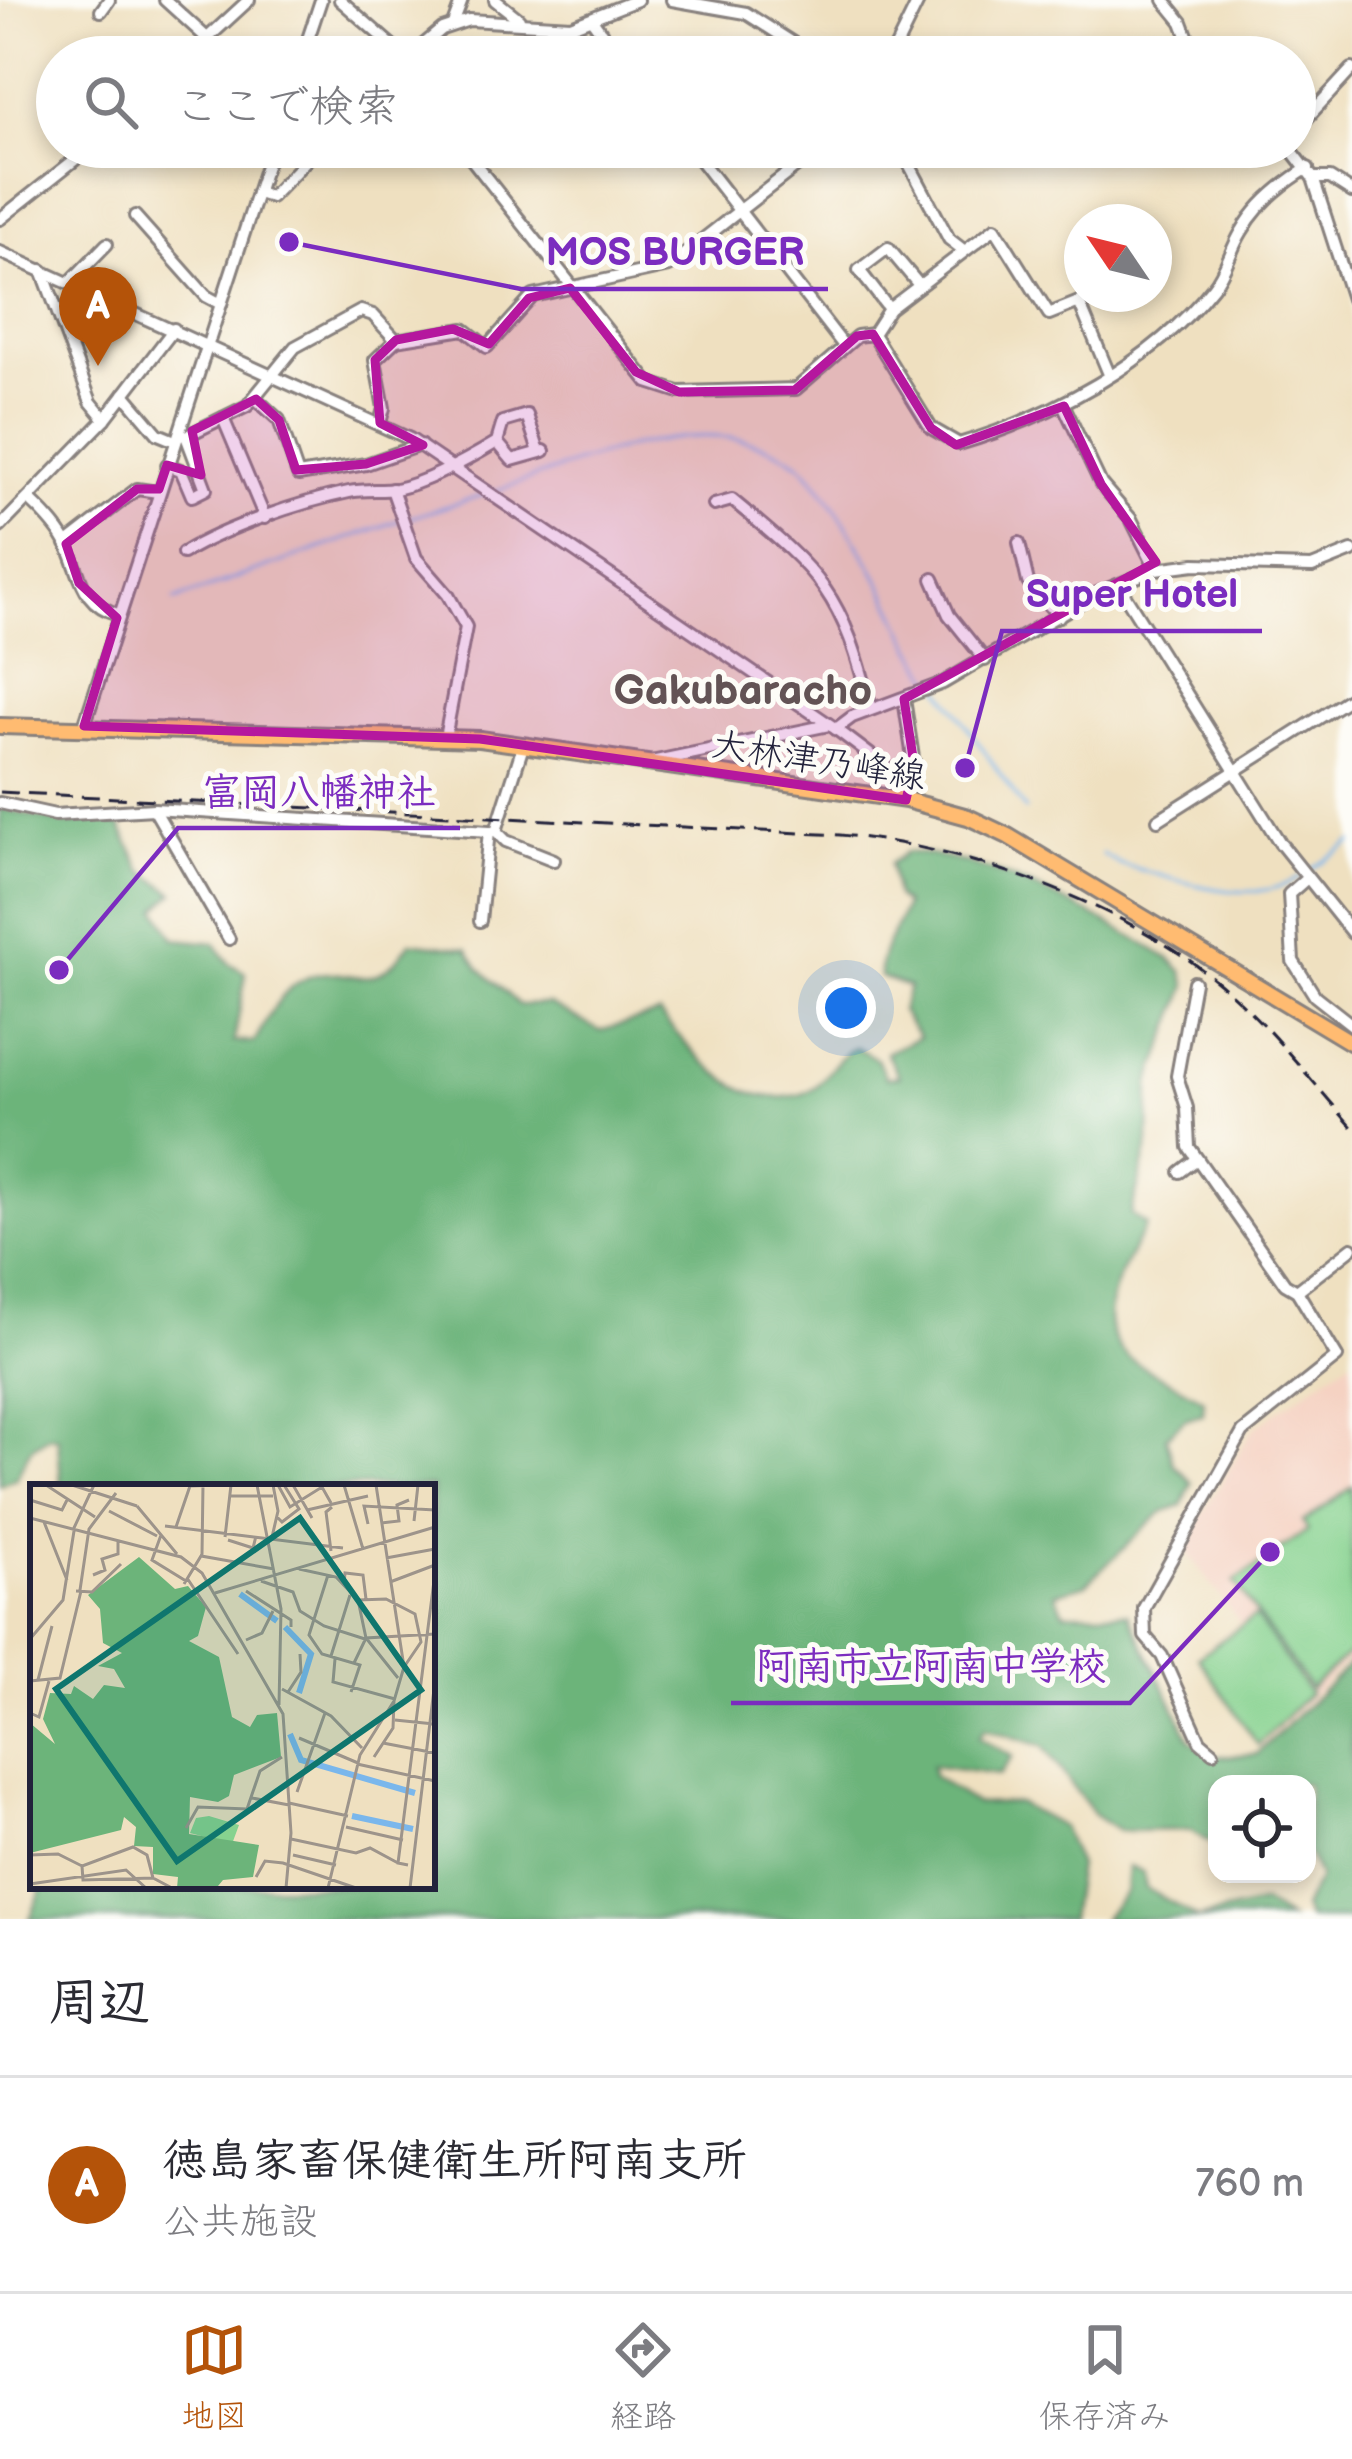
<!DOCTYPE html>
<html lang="ja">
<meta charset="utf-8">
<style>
:root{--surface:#fff;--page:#f2f2f3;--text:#2b2b33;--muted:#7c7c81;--line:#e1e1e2;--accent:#b45309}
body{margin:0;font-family:"Balsamiq Sans","Klee One",sans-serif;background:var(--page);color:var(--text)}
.controls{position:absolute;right:36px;bottom:36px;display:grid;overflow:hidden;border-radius:24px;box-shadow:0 6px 18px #0003}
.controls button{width:108px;height:108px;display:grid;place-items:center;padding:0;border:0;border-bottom:3px solid var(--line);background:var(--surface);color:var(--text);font:60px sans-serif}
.compass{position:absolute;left:1064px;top:204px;width:108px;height:108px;border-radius:50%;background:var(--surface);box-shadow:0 6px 18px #0003;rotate:305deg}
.you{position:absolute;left:846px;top:1008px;width:42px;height:42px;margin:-30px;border:9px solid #fff;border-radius:50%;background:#1a73e8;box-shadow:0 0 0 18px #1a73e833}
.badge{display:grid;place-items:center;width:78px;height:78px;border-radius:50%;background:var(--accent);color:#fff;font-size:39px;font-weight:700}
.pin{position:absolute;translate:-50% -99px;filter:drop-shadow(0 3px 6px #0008)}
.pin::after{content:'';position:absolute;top:63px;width:42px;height:36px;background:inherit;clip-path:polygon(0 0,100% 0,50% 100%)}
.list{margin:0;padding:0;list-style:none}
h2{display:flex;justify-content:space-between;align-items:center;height:156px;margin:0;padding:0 48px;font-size:51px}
h2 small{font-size:39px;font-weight:400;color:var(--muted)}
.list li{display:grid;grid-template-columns:78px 1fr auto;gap:36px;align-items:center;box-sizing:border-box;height:216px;padding:0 48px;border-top:3px solid var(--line)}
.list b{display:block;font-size:45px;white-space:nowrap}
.list p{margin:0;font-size:39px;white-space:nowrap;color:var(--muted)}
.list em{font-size:39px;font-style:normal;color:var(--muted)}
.icon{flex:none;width:66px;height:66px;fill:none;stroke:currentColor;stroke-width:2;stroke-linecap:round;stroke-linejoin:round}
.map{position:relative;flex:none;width:1352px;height:1919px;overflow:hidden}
.search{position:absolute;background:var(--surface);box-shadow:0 6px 18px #0003;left:36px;right:36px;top:36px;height:132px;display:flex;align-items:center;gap:30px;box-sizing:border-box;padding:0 42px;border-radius:66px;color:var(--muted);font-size:45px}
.sheet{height:372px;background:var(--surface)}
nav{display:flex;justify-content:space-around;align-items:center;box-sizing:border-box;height:168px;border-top:3px solid var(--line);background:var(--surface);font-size:33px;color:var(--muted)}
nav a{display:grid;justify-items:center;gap:6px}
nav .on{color:var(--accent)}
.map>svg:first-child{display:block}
</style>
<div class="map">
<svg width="1352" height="1919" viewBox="0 0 1352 1919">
<rect width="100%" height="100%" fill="#fdfcf7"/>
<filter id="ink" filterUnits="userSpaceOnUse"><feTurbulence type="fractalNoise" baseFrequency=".00833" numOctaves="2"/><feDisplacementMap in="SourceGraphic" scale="24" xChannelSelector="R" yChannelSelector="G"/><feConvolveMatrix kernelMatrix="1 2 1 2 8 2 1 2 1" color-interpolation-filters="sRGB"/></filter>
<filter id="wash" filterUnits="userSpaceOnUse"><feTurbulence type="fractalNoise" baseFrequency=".004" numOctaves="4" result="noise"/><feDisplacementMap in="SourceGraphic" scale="48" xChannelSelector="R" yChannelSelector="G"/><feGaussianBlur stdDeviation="2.7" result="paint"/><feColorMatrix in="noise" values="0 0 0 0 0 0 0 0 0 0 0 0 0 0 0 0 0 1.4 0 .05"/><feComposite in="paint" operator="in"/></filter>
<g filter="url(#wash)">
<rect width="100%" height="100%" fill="#efe0c0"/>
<polygon fill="#f5d2c2" points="1352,1358 1352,1657 1259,1748 1196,1656 1240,1623 1183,1547 1253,1429"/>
<g fill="#86d28f" stroke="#547a65" stroke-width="3">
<polygon points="1352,1487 1352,1651 1310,1688 1234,1582 1308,1530 1303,1522"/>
<polygon points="1255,1616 1309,1693 1258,1745 1198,1657"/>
</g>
<g fill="#6cb47a" stroke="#476b5a" stroke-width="3">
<path d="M0 808 66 824 98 819 120 825 142 870 174 893 157 909 175 939 215 943 229 963 246 973 234 1042H254C265 1025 276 998 293 986 343 949 366 1011 410 942L467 949 479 968 519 1005 549 1004 600 1031 659 1014C695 1053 738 1110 799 1095 824 1089 833 1058 855 1047L877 1059 886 1078 899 1076 886 1053 919 1037 901 1011 909 987 880 977C878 946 898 933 905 904L896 897 890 864 906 852C993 858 1096 915 1170 959L1183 972 1187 986 1150 1083 1149 1143 1131 1214 1146 1225C1124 1267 1080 1330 1138 1364 1160 1377 1183 1386 1204 1400L1203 1414 1185 1419 1166 1437 1173 1463 1192 1483 1182 1505 1162 1512 1085 1585 1055 1593 1064 1612 1128 1613 1190 1739 1212 1757 1257 1754 1352 1662V1919H1307L1302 1908 1319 1878 1307 1851V1784H1217V1846L1189 1830 1119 1831 1094 1815 1043 1746 985 1728 979 1737 1013 1757 999 1775 932 1766 933 1776 976 1804 1018 1803 1062 1827 1078 1865 1070 1919H30L43 1886H432V1487H61L58 1438 49 1436 31 1448 16 1478 0 1485Z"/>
<polygon points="1128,1867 1143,1872 1146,1888 1198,1918 1263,1903 1289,1919 1103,1919 1126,1891"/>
</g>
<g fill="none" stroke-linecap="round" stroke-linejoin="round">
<g stroke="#7ab7ec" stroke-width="3">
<path d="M495 491C586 461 706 403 797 462 818 477 852 535 867 559 892 598 906 644 934 680"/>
<polyline points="409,518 486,494"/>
<polyline points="175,600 400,520"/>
<polyline points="940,687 1025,810"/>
<path d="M1102 854 1120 864C1175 878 1249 910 1300 877"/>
<polyline points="1307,872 1352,842"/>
</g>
</g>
</g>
<g filter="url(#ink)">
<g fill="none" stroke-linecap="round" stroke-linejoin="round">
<defs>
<g id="minor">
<polyline points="165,0 208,39"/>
<polyline points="340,0 405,57"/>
<polyline points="495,0 519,19"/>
<polyline points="672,0 746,13 815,57"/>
<polyline points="1164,0 1182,22 1195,57"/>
<polyline points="101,11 109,0"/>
<polyline points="593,21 619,57"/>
<polyline points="453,24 462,0"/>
<polyline points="187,57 249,0"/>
<polyline points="302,57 321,0"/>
<polyline points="409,57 442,29 469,20 571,26 637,0"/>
<polyline points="891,57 919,0"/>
<polyline points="1295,131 1352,69"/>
<polyline points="462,147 648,382 679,392 796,389 857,336 873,334"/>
<polyline points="690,147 844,346"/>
<polyline points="900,147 949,239 962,249"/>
<polyline points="1289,147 1313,178 1352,299"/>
<polyline points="1313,178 1330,178 1352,192"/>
<polyline points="257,193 271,197 319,147"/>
<polyline points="135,216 206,296 221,304"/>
<polyline points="0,219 91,147"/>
<polyline points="0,252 410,439 836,729 885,766 906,800"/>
<polyline points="42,270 91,402 105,419"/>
<polyline points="69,283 107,244"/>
<polyline points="889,309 859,270 888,248 919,285"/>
<path d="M1109 374 1079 302 1049 314 995 228 889 309 873 334 931 428 959 444C1050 417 1152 364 1213 287 1227 270 1230 250 1242 231 1257 204 1282 184 1308 168"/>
<polyline points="124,394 158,434 175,441"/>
<polyline points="256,399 279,420 298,475 366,464 420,445"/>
<polyline points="1064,406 1101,484 1131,519 1156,569"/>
<polyline points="223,418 265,518"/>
<polyline points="380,423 384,408 375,360 396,340"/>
<polyline points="186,436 247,406 295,347 361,311 373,315 396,340 464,329 487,347 533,296 669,266 821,147"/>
<polyline points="497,442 512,460 544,451"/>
<polyline points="167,465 181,470 192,496 206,489 186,436 181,435"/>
<polyline points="392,489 416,558 448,595 466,627 445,738"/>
<path d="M30 500C44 513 60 529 68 547 81 576 82 605 118 614"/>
<path d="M714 505 732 500C823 575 842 593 871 709"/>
<polyline points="0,527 105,419 174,329"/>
<polyline points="1019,543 1028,582 1059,616"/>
<polyline points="66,544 137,489 158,492"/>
<path d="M183 553C224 528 300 502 349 492 365 489 381 491 396 489 429 482 469 459 497 442L503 422 527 415 539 452"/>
<polyline points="933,579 949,615 985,660"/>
<polyline points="1119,586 1280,843 1352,933"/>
<polyline points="904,699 914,764 906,796"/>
<polyline points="84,726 272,147"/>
<polyline points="836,729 852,717 943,683 1093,595 1156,569 1195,564 1312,567 1352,551"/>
<polyline points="651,762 829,725"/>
<polyline points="0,803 55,815 154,809 489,831"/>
<polyline points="154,809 229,939"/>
<polyline points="1158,820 1352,697"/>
<polyline points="496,831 506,841 554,860"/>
<polyline points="1306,879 1289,894 1293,961 1315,996 1352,1025"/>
<polyline points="480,921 489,831 496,831 523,746"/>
<polyline points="1194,982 1177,1076 1187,1108 1189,1147 1285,1284 1297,1291 1337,1357 1243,1432 1144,1608 1145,1636 1162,1656 1200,1741 1213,1752"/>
<polyline points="1180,1172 1197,1159"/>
<polyline points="1297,1291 1352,1248"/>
</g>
<polyline id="major" points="0,726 480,739 906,800 968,817 1008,836 1352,1043"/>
</defs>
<use href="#minor" stroke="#88817e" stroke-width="16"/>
<use href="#major" stroke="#88817e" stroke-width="20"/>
<use href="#minor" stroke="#fff" stroke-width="10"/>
<use href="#major" stroke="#ffbb71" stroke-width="14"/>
<path stroke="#22223b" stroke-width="3" stroke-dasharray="18 9" stroke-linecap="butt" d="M0 792 840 835C958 845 1122 903 1214 979 1266 1021 1308 1077 1352 1127"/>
</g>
</g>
<path fill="#b5179e" fill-opacity="0.2" stroke="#b5179e" stroke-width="9" stroke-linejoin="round" d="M570 288 636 372 679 392 795 390 857 336 873 334 931 428 956 445 1064 406 1101 484 1156 562 904 699 914 764 906 800 480 739 84 726 117 618 79 583 66 544 137 489H159L167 465 201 475 192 431 256 399 279 420 296 470 366 464 423 445 380 423 375 360 396 340 453 329 489 344 529 298Z"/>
<g text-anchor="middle" stroke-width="10" stroke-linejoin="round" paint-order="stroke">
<g font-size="36" fill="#22223b" stroke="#fdfcf7">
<text transform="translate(819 759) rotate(9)" y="13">大林津乃峰線</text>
</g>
<g font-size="42" font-weight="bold" fill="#635355" stroke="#fdfcf7">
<text x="743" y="704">Gakubaracho</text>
</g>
</g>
<g transform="translate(30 1484)">
<rect width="405" height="405" fill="#efe0c0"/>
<path d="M179 332 209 341 202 360 160 349 166 334Z" fill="#86d28f"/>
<path d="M109 73 145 105 158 102 176 123 168 152 159 157 189 173 202 233 220 243 227 231 247 229 251 273 204 291 199 312 188 318 160 313 159 350 229 361 223 393 193 396 188 402 195 404H147L148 393 123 390V363L104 362 106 343 94 333 91 346 0 369V239L25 260 13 235 20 209 41 210 44 202 63 215 74 201 95 204 84 185 68 182 92 169 73 159 70 125 58 111Z" fill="#6cb47a"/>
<path fill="none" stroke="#7ab7ec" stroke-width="6" d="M210 110 247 137M255 143 281 170 269 209M260 250 271 276 385 309M322 332 383 345"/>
<path fill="none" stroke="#9d948b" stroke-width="3" d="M16 1 65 33M42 1 107 22M227 1 251 125 249 221M248 1 260 23 292 3 301 19M263 1 282 34M314 1 333 65M201 12H243M0 16 32 26 37 16M107 22 147 70M277 26 338 12M79 27 127 52M246 32 252 38 269 25 254 1M0 34 151 73 172 89 253 230 261 349 256 404M384 37 388 1M14 38 37 96M351 39 369 37 367 21 379 16M338 40 334 22 405 26M135 42 313 64M146 43 160 2 190 1M43 46 64 1M131 51 122 76 156 97M195 53 201 1M242 53 248 27 243 1M198 56 223 64 226 52M301 67 296 28 302 23M172 71 173 1M356 74 405 65M269 85 306 93 328 116 356 115 385 130 391 158 374 183M63 91 75 86 72 75 88 70V58M298 91 279 151 292 170 330 181 321 208M157 94 208 170M231 97 263 108 270 127 294 142 335 155M360 98 405 81M154 100 171 72 244 85M314 100 315 89 333 91 336 115M50 106 59 45 86 9M46 107 62 108 91 80M216 107 261 136V143M185 109 405 43M328 116 336 154 368 194M0 155 33 116 44 47M216 156 232 149 243 127M301 172 320 111M305 175 303 198 365 215M324 179 336 154 405 150M8 196 22 142M0 197 30 194 51 107M252 205 301 232 332 264M258 208 271 188 270 170M0 229 9 233 19 197M365 236 404 240M269 254 328 279M353 259 405 269M344 273 363 244 364 217M327 280 405 297M267 308 295 229M222 314 259 321M259 319 318 332M316 343 373 356M156 344 168 323 217 325 230 287 252 273M261 355 326 369 340 364 368 379M0 371 28 370 52 382M263 371 306 381M378 381 368 379 405 89M226 393 235 377 253 379 326 404M123 394 117 371 103 363 52 382 53 396 123 394 142 404M0 400 96 386 116 404M298 404 330 271 364 217 374 183 346 1M380 404 405 197"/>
<path fill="#0f766e" fill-opacity="0.15" stroke="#0f766e" stroke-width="6" d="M270 34 391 206 147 377 26 205Z"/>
<rect width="405" height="405" fill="none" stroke="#22223b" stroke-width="6"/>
</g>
<path fill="none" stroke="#7b2cbf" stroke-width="4.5" d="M289 242L521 289H828M965 768L1002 631H1262M59 970L178 828H460M1270 1552L1130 1703H731"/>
<g fill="#7b2cbf" stroke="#fdfcf7" stroke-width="4.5">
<circle cx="289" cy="242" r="12"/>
<circle cx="965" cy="768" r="12"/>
<circle cx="59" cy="970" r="12"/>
<circle cx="1270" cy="1552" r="12"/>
</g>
<g font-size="39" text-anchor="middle" font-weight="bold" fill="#7b2cbf" stroke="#fdfcf7" stroke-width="10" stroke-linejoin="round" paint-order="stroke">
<text x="675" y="265">MOS BURGER</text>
<text x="1132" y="607">Super Hotel</text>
<text x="319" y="805">富岡八幡神社</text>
<text x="931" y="1679">阿南市立阿南中学校</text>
</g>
</svg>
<div class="controls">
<button><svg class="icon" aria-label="locate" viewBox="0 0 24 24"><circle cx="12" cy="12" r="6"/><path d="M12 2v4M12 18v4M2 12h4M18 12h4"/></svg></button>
</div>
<svg class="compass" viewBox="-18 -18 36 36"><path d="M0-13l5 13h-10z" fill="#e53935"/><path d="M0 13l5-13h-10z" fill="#7c7c81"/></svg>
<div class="you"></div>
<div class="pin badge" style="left:98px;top:366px">A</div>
<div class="search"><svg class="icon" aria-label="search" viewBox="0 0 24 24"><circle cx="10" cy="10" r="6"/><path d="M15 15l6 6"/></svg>ここで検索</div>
</div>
<section class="sheet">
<h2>周辺<small></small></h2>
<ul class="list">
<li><span class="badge">A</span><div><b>徳島家畜保健衛生所阿南支所</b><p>公共施設</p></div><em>760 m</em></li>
</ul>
</section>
<nav>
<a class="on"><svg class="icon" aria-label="map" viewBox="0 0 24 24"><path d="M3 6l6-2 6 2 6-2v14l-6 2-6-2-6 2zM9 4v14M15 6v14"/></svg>地図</a>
<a><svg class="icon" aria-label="directions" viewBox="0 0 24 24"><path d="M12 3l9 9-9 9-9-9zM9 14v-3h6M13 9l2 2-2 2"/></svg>経路</a>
<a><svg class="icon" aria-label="saved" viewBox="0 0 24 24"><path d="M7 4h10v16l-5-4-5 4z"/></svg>保存済み</a>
</nav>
